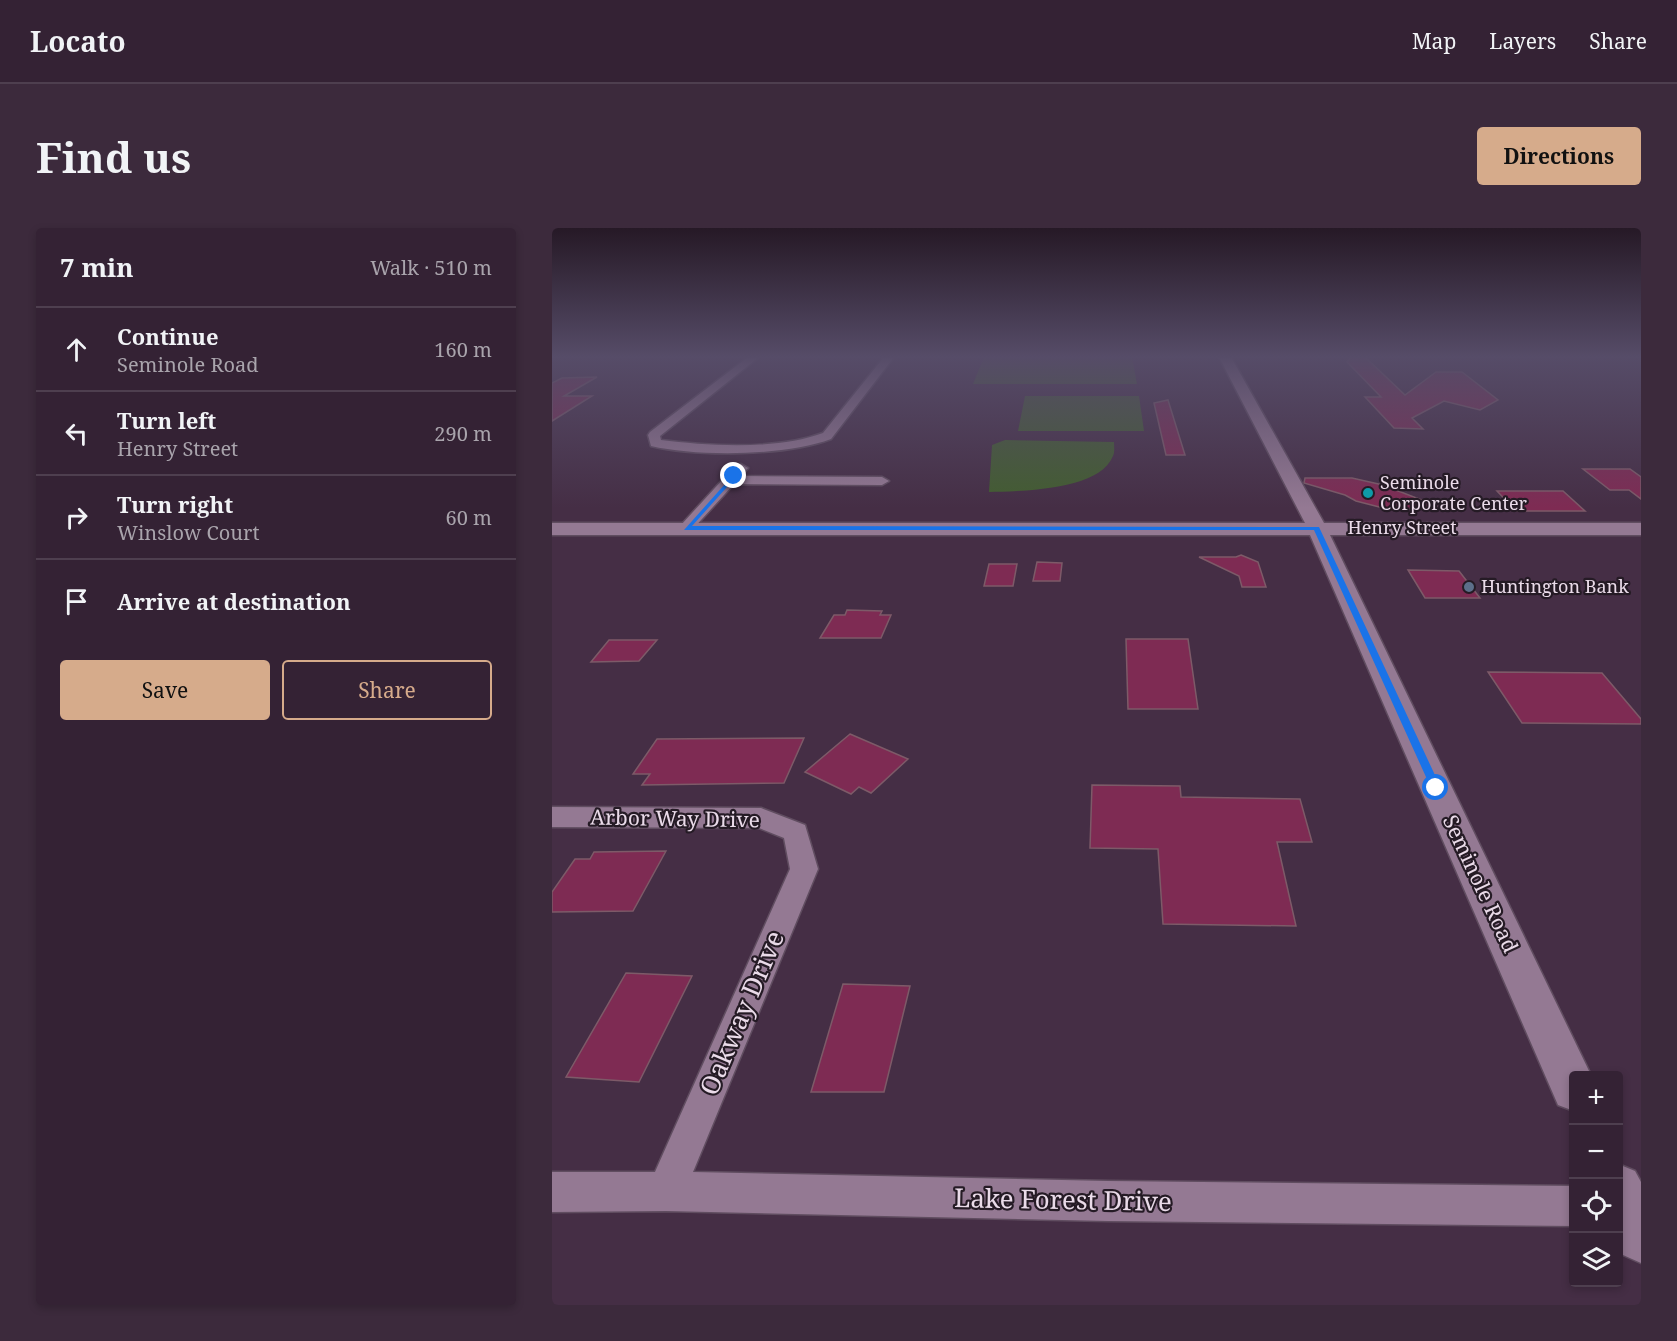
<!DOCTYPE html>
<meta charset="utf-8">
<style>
:root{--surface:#342234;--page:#3c2a3c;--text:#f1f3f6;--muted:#a9a4ac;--line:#4e3f4f;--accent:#d6ab8b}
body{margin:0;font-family:"Noto Serif",serif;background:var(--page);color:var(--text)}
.controls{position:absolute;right:18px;bottom:18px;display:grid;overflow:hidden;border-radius:6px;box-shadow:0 3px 9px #0003}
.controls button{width:54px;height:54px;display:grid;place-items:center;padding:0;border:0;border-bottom:2px solid var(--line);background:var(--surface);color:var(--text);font:30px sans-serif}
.stop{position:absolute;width:18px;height:18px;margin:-14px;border:4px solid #1a73e8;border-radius:50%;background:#fff}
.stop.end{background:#1a73e8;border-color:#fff;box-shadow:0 2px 6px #0008}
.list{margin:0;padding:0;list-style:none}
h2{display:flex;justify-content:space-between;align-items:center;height:78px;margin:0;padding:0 24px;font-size:26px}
h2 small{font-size:20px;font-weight:400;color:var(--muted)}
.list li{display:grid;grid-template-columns:39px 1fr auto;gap:18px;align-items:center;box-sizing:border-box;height:84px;padding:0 24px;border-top:2px solid var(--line)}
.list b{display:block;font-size:22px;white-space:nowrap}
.list p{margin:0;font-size:20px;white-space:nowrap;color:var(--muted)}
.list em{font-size:20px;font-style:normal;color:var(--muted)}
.actions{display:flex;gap:12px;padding:18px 24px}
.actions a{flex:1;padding:14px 0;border:2px solid var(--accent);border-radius:6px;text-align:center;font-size:21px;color:var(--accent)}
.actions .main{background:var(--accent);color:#111}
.icon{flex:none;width:33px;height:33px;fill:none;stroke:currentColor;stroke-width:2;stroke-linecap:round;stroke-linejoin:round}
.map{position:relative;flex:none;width:1089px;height:1077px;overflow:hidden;border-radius:6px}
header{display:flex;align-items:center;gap:36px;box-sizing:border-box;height:84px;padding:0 30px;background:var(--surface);border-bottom:2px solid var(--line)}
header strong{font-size:28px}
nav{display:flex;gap:33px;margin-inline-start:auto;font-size:21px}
.intro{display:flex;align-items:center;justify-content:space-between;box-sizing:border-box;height:144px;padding:0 36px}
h1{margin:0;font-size:42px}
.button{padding:15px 27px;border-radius:6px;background:var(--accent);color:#111;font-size:21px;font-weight:700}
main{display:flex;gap:36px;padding:0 36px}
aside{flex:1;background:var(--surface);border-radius:6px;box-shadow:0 3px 9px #0003}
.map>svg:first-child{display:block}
</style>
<header>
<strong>Locato</strong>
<nav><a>Map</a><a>Layers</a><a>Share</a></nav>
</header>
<div class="intro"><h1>Find us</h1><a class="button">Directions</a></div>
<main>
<aside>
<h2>7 min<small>Walk · 510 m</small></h2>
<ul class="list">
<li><svg class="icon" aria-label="ahead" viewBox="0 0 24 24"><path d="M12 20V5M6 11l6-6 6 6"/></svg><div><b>Continue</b><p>Seminole Road</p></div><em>160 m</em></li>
<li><svg class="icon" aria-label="left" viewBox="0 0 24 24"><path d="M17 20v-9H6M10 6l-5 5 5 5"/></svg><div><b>Turn left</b><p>Henry Street</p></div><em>290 m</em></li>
<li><svg class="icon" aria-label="right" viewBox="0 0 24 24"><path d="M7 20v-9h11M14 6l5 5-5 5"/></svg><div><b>Turn right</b><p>Winslow Court</p></div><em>60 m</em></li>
<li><svg class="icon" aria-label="arrive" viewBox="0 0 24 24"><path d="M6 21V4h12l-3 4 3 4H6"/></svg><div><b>Arrive at destination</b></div></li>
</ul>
<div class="actions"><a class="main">Save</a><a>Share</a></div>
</aside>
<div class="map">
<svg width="1089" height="1077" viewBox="0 0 1089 1077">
<rect width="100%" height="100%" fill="#452e45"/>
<g fill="#425d2f">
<polygon points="432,129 580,129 585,156 421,156"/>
<polygon points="473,168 587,168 592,203 466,203"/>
<path d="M453 212 562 214C562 218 563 224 561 228 547 263 468 263 437 264L440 217Z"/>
</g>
<g fill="#7e2b53" stroke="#7d5a68" stroke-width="1.5">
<polygon points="799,129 813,129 853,167 884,144 910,144 946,172 928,182 892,173 860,190 871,201 842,200 813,169 829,169 795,134"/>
<polygon points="45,149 12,168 40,168 0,193 0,155 10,150"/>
<polygon points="616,172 633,227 614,227 602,175"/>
<polygon points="1031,241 1078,241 1089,249 1089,271 1077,262 1058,262"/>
<polygon points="753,250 800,250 831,257 885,278 885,281 835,281 804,273 793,267 752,255"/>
<polygon points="945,263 1011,263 1033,283 964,283"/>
<polygon points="689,327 706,334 714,359 690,359 687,348 647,329 684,329"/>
<polygon points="485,334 510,335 508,353 481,353"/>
<polygon points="437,336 465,336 461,358 432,358"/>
<polygon points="856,342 907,343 928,370 873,370"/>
<polygon points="295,382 330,383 328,387 339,387 329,410 268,410 282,387 293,387"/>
<polygon points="574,411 636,411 646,481 576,481"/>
<polygon points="57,412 105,412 87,433 39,434"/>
<polygon points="936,444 1050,445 1089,491 1089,496 970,495"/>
<polygon points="298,506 356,531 319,565 307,559 299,566 253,544"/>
<polygon points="252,510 232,555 90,557 98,546 81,546 105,511"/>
<polygon points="540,557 628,558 629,569 748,571 760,614 725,614 744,698 611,696 606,621 538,620"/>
<polygon points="114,623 81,683 0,684 0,664 23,631 38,631 42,624"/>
<polygon points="74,745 140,748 87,854 14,849"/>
<polygon points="291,756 358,758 332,864 259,864"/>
</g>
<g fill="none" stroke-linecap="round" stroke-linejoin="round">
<defs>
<g id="minor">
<path d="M196 129H207L108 208 109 212C157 218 225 222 271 205L332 129H342L279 211C234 228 146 229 99 218L96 207 98 204Z"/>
<polygon points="189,236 196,240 189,248 330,249 337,253 330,257 182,256 139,303 129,303 126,300 129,297 184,237"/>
<polygon points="0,579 209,580 253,597 266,641 141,944 556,953 1022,958 1022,998 556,993 114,983 0,984 0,944 103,944 238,641 232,610 207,600 0,599"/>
</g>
<g id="tertiary">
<polygon points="667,129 679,129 772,295 1089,295 1089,307 778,307 1038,845 1039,848 1022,848 1022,883 1006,877 758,307 0,307 0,295 753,295"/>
<polygon points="1066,936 1083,943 1089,954 1089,1035 1071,1027 1066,1017"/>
</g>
</defs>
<use href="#minor" stroke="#604d60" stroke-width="3"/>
<use href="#tertiary" stroke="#604d60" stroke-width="3"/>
<use href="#minor" fill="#947993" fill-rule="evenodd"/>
<use href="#tertiary" fill="#947993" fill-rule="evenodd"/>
</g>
<linearGradient id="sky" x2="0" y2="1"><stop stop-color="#261926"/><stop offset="0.46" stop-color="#564c68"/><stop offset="1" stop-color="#564c68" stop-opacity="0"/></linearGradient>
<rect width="1089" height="280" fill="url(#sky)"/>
<polygon fill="#1a73e8" points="182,246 184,249 140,298 767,299 889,560 884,564 879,560 762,302 132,302"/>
<circle fill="#0f9aa8" stroke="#251b25" stroke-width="2" cx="816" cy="265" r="6"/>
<circle fill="#5c6f8a" stroke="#251b25" stroke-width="2" cx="917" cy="359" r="6"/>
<g text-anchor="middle" stroke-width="4.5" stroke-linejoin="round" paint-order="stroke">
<g font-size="18" fill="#eadbe9" stroke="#251b25" text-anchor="start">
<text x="828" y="261">Seminole<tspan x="828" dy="21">Corporate Center</tspan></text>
<text x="929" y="365">Huntington Bank</text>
</g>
<g font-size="18" fill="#eadbe9" stroke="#251b25">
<text x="850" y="306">Henry Street</text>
</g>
<g font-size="21" fill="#eadbe9" stroke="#251b25">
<text transform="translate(123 591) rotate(1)" y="7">Arbor Way Drive</text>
<text transform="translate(928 656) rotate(65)" y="7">Seminole Road</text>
</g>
<g font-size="26" fill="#eadbe9" stroke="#251b25">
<text transform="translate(190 785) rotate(-67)" y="9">Oakway Drive</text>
<text transform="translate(511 972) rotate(1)" y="9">Lake Forest Drive</text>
</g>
</g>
</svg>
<div class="controls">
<button>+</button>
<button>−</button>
<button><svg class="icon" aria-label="locate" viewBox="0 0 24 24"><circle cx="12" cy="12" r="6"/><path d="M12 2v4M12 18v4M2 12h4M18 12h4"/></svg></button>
<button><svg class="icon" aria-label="layers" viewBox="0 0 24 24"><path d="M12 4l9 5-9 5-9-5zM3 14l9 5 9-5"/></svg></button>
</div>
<div class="stop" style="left:884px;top:560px"></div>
<div class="stop end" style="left:182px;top:248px"></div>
</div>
</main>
